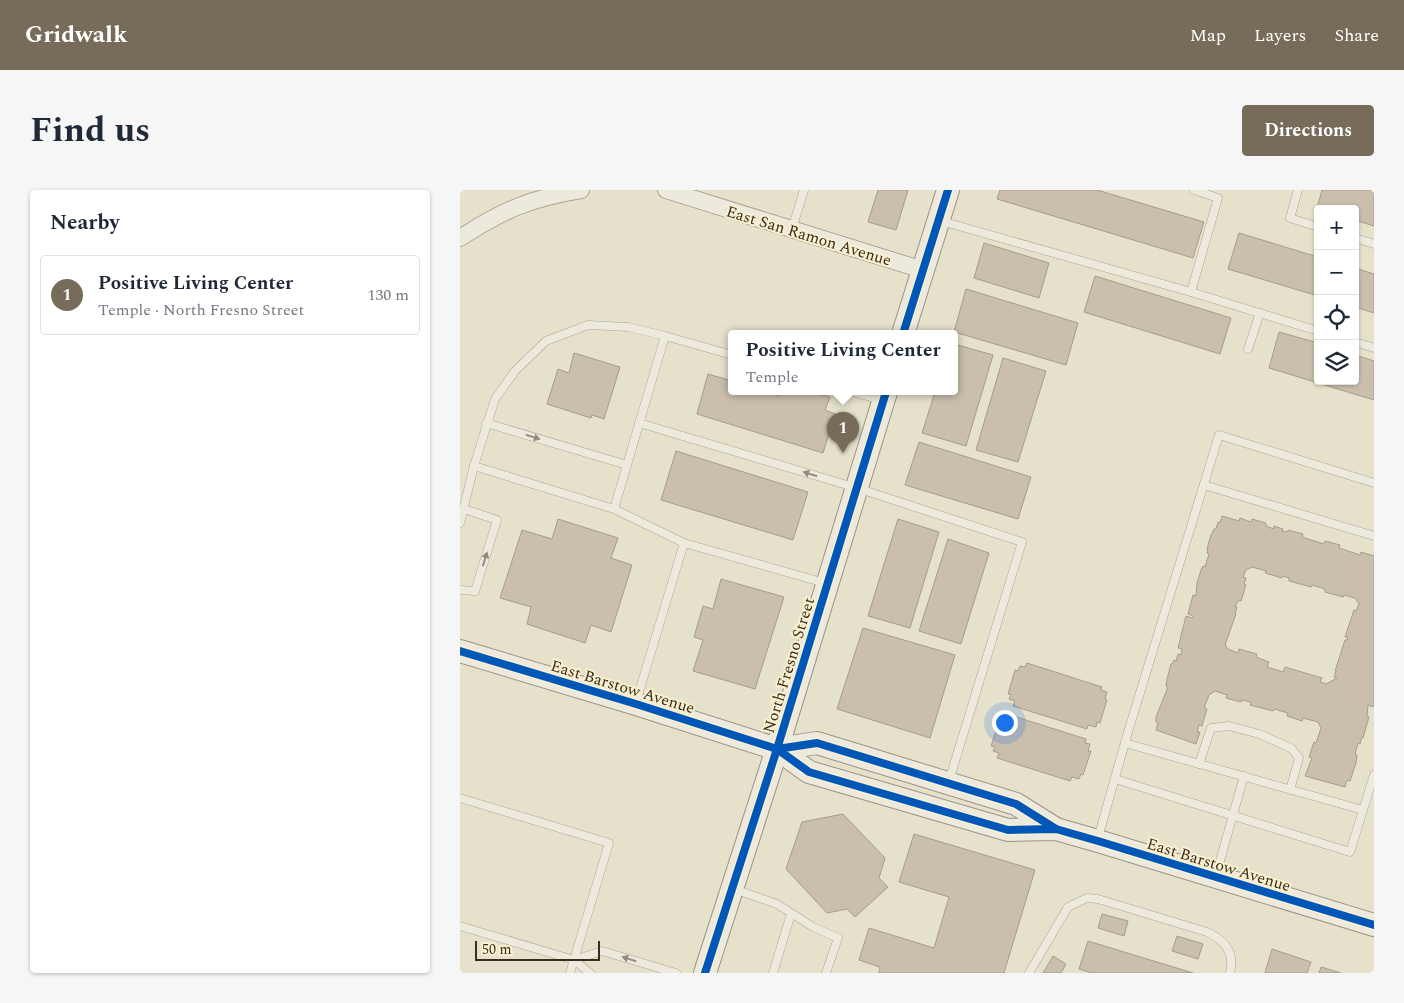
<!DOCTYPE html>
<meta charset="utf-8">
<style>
:root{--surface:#fff;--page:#f6f6f7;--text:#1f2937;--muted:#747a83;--line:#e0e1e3;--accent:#766c59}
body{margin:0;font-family:Spectral,serif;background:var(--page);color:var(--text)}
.controls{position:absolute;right:15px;top:15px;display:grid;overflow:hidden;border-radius:5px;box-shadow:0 1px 4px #0004}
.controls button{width:45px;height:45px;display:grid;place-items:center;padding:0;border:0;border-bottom:1px solid var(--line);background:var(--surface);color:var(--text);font:25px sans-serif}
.scale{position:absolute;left:15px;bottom:12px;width:125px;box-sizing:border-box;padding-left:5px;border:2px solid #3a2d1c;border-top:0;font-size:14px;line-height:18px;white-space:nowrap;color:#3a2d1c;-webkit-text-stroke:4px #f8f0d0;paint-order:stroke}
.you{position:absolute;left:544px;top:532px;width:18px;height:18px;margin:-12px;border:4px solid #fff;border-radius:50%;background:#1a73e8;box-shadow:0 0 0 8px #1a73e833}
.badge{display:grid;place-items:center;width:32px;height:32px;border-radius:50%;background:var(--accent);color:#fff;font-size:16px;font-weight:700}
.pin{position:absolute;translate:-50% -41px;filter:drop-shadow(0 1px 2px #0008)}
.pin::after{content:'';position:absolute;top:26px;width:18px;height:15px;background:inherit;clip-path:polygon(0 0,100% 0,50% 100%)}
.popup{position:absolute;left:268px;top:140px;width:230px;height:65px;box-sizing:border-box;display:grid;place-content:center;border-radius:5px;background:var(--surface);filter:drop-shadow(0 1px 4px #0005);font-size:16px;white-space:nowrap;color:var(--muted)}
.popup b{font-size:19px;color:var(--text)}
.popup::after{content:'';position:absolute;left:50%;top:100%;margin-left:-10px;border:10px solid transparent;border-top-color:var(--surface)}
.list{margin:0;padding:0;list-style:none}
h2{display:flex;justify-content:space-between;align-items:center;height:65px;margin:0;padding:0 20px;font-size:21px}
h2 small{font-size:16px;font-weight:400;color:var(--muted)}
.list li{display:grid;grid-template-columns:32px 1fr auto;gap:15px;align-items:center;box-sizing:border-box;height:80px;margin:0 10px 10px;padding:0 10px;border:1px solid var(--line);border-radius:5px}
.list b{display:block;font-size:19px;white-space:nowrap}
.list p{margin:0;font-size:16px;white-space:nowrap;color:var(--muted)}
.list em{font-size:16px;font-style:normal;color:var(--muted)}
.icon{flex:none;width:28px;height:28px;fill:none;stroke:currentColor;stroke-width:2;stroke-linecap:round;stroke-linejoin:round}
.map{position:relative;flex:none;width:914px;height:783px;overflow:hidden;border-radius:5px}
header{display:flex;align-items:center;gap:30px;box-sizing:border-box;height:70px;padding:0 25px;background:var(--accent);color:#fff}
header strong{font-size:24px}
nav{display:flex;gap:28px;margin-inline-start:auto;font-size:18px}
.intro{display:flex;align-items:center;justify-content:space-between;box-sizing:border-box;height:120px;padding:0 30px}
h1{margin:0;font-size:35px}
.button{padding:12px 22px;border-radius:5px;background:var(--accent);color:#fff;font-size:18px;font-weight:700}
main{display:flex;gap:30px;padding:0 30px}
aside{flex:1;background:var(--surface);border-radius:5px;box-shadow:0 1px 4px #0004}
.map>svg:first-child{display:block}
</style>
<header>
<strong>Gridwalk</strong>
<nav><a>Map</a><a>Layers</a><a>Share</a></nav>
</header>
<div class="intro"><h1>Find us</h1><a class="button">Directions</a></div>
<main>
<aside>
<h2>Nearby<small></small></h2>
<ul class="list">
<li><span class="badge">1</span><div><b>Positive Living Center</b><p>Temple · North Fresno Street</p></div><em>130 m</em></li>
</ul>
</aside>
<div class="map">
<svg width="914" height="783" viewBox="0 0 914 783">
<rect width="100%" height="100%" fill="#e6e1cb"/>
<g fill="#cabfac" stroke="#a69c8a" fill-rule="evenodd">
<polygon points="418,0 448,0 436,40 408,32"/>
<polygon points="540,0 637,0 744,32 733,68 537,9"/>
<polygon points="862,0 914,0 914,36 895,30 895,19 857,18"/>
<polygon points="779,43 858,67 858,106 768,79"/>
<polygon points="524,53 589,73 579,108 514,88"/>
<polygon points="895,78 914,84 914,123 895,117"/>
<polygon points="635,86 771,128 760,164 624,122"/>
<polygon points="506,99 618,133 606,175 494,142"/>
<polygon points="819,142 858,153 858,191 895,191 895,165 914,171 914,210 809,178"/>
<polygon points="494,154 533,165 506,256 462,243 475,202 494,202"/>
<polygon points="114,163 160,177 144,229 132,225 131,228 87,214 98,179 109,183"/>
<polygon points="543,168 586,181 558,272 516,260"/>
<polygon points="248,184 272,191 272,202 305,202 319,206 321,202 352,202 370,207 365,220 375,224 363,263 237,224"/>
<polygon points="459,252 571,287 558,329 445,295"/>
<polygon points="216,261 348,302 333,350 201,310"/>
<path d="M762 326 779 331 780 328 791 332 792 329 806 333V336L814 339V336L823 339 822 341 827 342 828 340 843 344 842 347 864 354 865 351 880 355 879 358 900 365 901 362 914 366V513L913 517 908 515 907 527H909L903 548 902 547 900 554 898 553 895 564 897 565 896 573 890 591 887 590 885 597 845 586 852 568 849 567 854 552 856 553 861 538 858 532 843 528 842 531 827 526 828 523 814 519 813 521 790 515 791 512 782 510 781 512 766 508 767 505 755 501 749 505 744 518 747 519 742 536 739 535 737 542H740L736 554 696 540 698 533 696 532V527L708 497 706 496 707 489 711 474H712L714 470 716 471 718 464 721 465 722 459 718 458 726 426 732 428 733 426 728 424 733 405 736 406 737 393 741 380 743 376 745 377 749 364 747 363 748 359H747L751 345 754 339H756L758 332 760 333ZM792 377 806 381 805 383 822 388 823 386 829 388V391L851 397 852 395 865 399V402L883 407 884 405 895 408 899 414 896 421 894 420 885 447H888L887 450H885L875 481H876L874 487 877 488 866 494 860 492 862 488 825 477 823 482 807 477 809 472 796 467 797 464 779 459 778 463 768 459 765 455 776 424H775L777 417 775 416 779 410 781 411 786 395 784 394 786 388 783 387 786 380Z"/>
<polygon points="98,329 158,348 151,368 172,375 151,442 131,435 125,453 67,434 71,417 40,408 62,340 92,349"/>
<polygon points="438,329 479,342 450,438 408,426"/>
<polygon points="488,349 529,363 501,454 459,441"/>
<polygon points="261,389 324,407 295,499 233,481 243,450 234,447 243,416 253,419"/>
<polygon points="403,438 495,465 470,548 377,519"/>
<polygon points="567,473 642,497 641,500 647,502 645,509 647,510 640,533 637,532 636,537 628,535 627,539 553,516 555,511 549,509 551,505 548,504 555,480 558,481 560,476 565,477"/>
<polygon points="550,525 626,549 625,553 630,554 628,561 631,561 623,585 621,584 619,589 612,587 610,591 537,568 539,563 533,561 535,557 531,556 539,532 541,533 543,528 549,529"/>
<polygon points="383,624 425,668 419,688 428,697 395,727 387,719 367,723 326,679 342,632"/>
<polygon points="454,644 575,680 544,783 419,783 420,777 399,770 409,738 474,758 489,707 439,692"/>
<polygon points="642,724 668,731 664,746 638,738"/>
<polygon points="717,746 743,754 738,769 712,761"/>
<polygon points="628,751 733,783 632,783 619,779"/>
<polygon points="812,759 851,772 847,783 805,783"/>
<polygon points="593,766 606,774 601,783 583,783"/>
<polygon points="861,777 881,783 859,783"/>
</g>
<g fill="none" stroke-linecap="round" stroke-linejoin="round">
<defs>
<g id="lane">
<polyline points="734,0 758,8 731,102 858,141"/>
<polyline points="838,0 830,28 858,37"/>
<polyline points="481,31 731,102"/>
<polyline points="332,39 344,0"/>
<polyline points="895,48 914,54"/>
<polyline points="205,146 154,319 14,276 35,209 55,181 86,151 128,135 168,137 205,146 272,165"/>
<polyline points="895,152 914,158"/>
<polyline points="788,159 800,123"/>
<polyline points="393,202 421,210"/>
<polyline points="26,233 167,275"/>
<polyline points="179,233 397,298 562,352 489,591"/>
<polyline points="744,295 914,346"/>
<polyline points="154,319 224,353 365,393"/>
<polyline points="0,333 14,276"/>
<polyline points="0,400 15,401 37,330 4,319"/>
<polyline points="176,512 224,353"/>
<polyline points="665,553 903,620"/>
<polyline points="739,574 751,538 769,536 799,544 831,558 839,568 830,600"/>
<polyline points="655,589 890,662 914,585"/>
<polyline points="0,608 149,653 110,783"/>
<polyline points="638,648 668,542 759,245 914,293"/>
<polyline points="756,685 784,586"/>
<polyline points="274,699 317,714 353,737 378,748 366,783"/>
<polyline points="0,736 114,770 130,783"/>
<polyline points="114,770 142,761 216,783"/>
<polyline points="313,783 331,724"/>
<path d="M569 783 608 717 627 708 638 709 747 742C765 750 775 763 770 783"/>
</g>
<g id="street">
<polyline points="206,0 463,80"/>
<path d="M0 48C43 20 71 8 121 0"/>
</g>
<g id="secondary">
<polyline points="443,144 488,0"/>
<polyline points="0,461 176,514 317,559 349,582 548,640 596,639 638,651 914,735"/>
<polyline points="317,559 357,553 556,614 596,639"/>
<polyline points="245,783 317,559 426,202"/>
</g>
</defs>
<use href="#lane" stroke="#aba494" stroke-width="9"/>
<use href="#street" stroke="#aba494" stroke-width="18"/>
<use href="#secondary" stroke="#9a9485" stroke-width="24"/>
<use href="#lane" stroke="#edeadd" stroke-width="8"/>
<use href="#street" stroke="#edeadd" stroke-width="16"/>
<use href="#secondary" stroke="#edeadd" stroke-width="22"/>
<defs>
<g id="cycleway">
<polyline points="443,144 488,0"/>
<polyline points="0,461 176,514 317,559 349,582 548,640 596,639 638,651 914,735"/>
<polyline points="317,559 357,553 556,614 596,639"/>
<polyline points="245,783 317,559 426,202"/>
</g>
</defs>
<use href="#cycleway" stroke="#f8f0d0" stroke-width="11"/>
<use href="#cycleway" stroke="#0057b8" stroke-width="8"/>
</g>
<defs><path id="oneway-solid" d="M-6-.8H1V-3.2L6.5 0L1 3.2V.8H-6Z" transform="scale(1.25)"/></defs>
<g fill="#948c7c">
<use href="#oneway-solid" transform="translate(73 247) rotate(17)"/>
<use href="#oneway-solid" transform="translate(350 284) rotate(-163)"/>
<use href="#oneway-solid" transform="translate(25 369) rotate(-73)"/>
<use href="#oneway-solid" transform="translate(169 769) rotate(-163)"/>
</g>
<g text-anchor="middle" stroke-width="4" stroke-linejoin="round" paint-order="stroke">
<g font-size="16" fill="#3a2d1c" stroke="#f8f0d0">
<text transform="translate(349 45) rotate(17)" y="6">East San Ramon Avenue</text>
<text transform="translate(328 475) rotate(-73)" y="6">North Fresno Street</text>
<text transform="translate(163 496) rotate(17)" y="6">East Barstow Avenue</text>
<text transform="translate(759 674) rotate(17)" y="6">East Barstow Avenue</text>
</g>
</g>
</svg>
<div class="controls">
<button>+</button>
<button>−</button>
<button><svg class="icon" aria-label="locate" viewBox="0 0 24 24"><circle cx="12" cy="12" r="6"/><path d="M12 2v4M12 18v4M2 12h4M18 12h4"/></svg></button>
<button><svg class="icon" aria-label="layers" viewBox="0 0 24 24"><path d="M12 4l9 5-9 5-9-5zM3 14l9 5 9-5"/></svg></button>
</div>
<div class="scale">50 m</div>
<div class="you"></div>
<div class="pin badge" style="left:383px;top:263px">1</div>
<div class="popup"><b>Positive Living Center</b>Temple</div>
</div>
</main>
